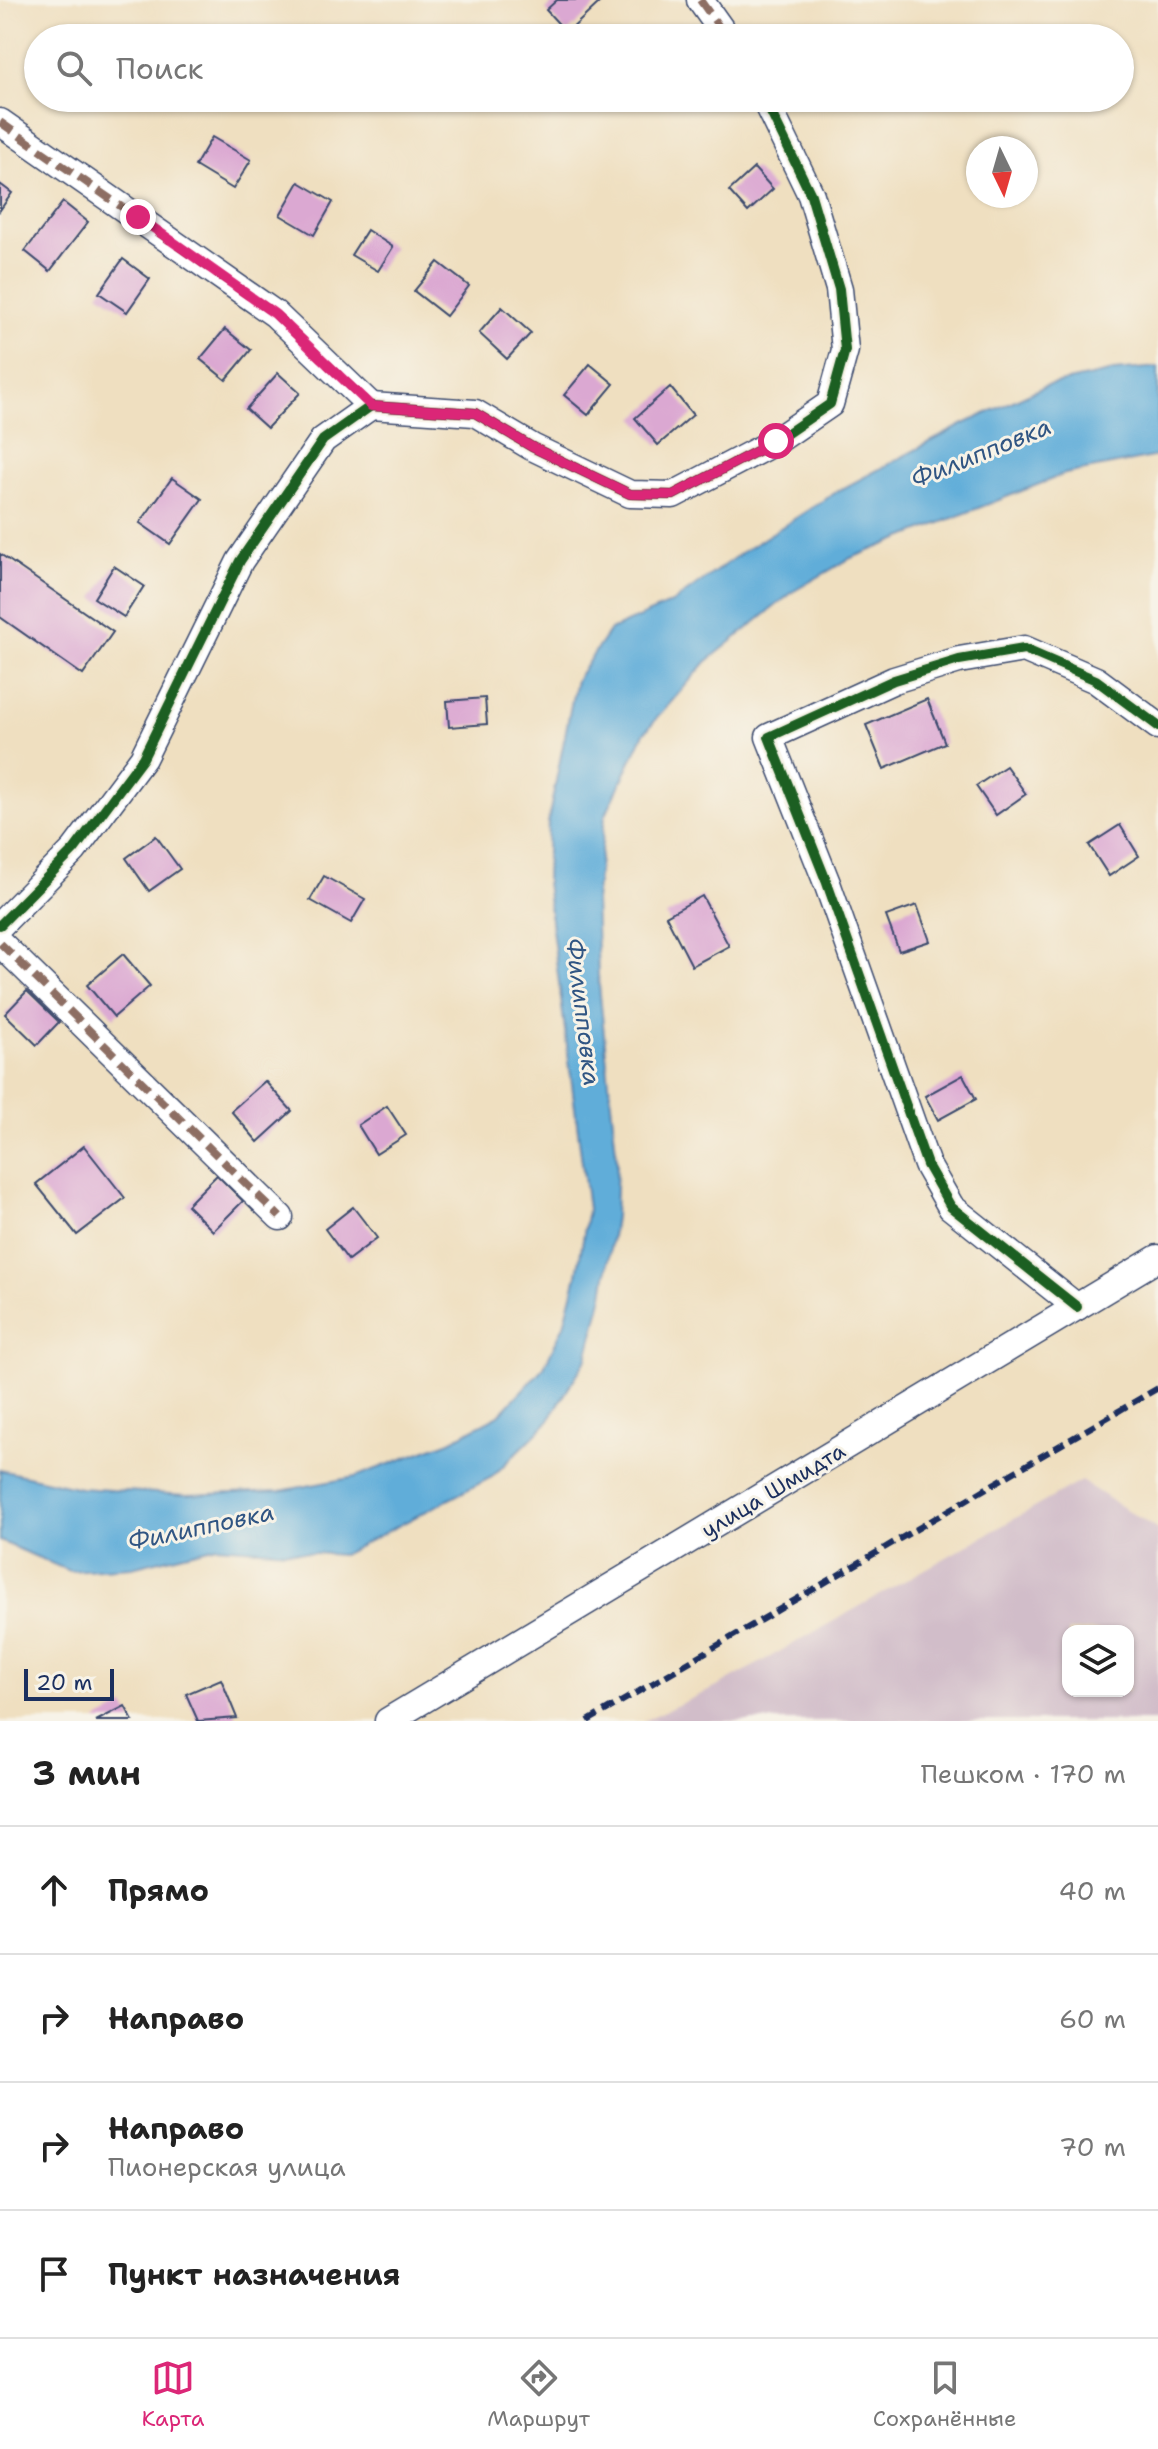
<!DOCTYPE html>
<html lang="ru">
<meta charset="utf-8">
<style>
:root{--surface:#fff;--page:#f6f6f6;--text:#222;--muted:#767676;--line:#e0e0e0;--accent:#db2777}
body{margin:0;font-family:"Shantell Sans",sans-serif;background:var(--page);color:var(--text)}
.controls{position:absolute;right:24px;bottom:24px;display:grid;overflow:hidden;border-radius:16px;box-shadow:0 2px 6px #0004}
.controls button{width:72px;height:72px;display:grid;place-items:center;padding:0;border:0;border-bottom:2px solid var(--line);background:var(--surface);color:var(--text);font:40px sans-serif}
.compass{position:absolute;left:966px;top:136px;width:72px;height:72px;border-radius:50%;background:var(--surface);box-shadow:0 2px 6px #0004;rotate:175deg}
.scale{position:absolute;left:24px;bottom:20px;width:90px;box-sizing:border-box;padding-left:8px;border:4px solid #1b2f5e;border-top:0;font-size:22px;line-height:28px;white-space:nowrap;color:#1b2f5e;-webkit-text-stroke:6px #f7f3e8;paint-order:stroke}
.stop{position:absolute;width:24px;height:24px;margin:-18px;border:6px solid #db2777;border-radius:50%;background:#fff}
.stop.end{background:#db2777;border-color:#fff;box-shadow:0 2px 8px #0008}
.list{margin:0;padding:0;list-style:none}
h2{display:flex;justify-content:space-between;align-items:center;height:104px;margin:0;padding:0 32px;font-size:34px}
h2 small{font-size:26px;font-weight:400;color:var(--muted)}
.list li{display:grid;grid-template-columns:52px 1fr auto;gap:24px;align-items:center;box-sizing:border-box;height:128px;padding:0 32px;border-top:2px solid var(--line)}
.list b{display:block;font-size:30px;white-space:nowrap}
.list p{margin:0;font-size:26px;white-space:nowrap;color:var(--muted)}
.list em{font-size:26px;font-style:normal;color:var(--muted)}
.icon{flex:none;width:44px;height:44px;fill:none;stroke:currentColor;stroke-width:2;stroke-linecap:round;stroke-linejoin:round}
.map{position:relative;flex:none;width:1158px;height:1721px;overflow:hidden}
.search{position:absolute;background:var(--surface);box-shadow:0 2px 6px #0004;left:24px;right:24px;top:24px;height:88px;display:flex;align-items:center;gap:20px;box-sizing:border-box;padding:0 28px;border-radius:44px;color:var(--muted);font-size:30px}
.sheet{height:616px;background:var(--surface)}
nav{display:flex;justify-content:space-around;align-items:center;box-sizing:border-box;height:112px;border-top:2px solid var(--line);background:var(--surface);font-size:22px;color:var(--muted)}
nav a{display:grid;justify-items:center;gap:4px}
nav .on{color:var(--accent)}
.map>svg:first-child{display:block}
</style>
<div class="map">
<svg width="1158" height="1721" viewBox="0 0 1158 1721">
<rect width="100%" height="100%" fill="#f7f3e8"/>
<filter id="ink" filterUnits="userSpaceOnUse"><feTurbulence type="fractalNoise" baseFrequency=".0125" numOctaves="2"/><feDisplacementMap in="SourceGraphic" scale="16" xChannelSelector="R" yChannelSelector="G"/><feConvolveMatrix kernelMatrix="1 2 1 2 8 2 1 2 1" color-interpolation-filters="sRGB"/></filter>
<filter id="wash" filterUnits="userSpaceOnUse"><feTurbulence type="fractalNoise" baseFrequency=".006" numOctaves="4" result="noise"/><feDisplacementMap in="SourceGraphic" scale="32" xChannelSelector="R" yChannelSelector="G"/><feGaussianBlur stdDeviation="1.8" result="paint"/><feColorMatrix in="noise" values="0 0 0 0 0 0 0 0 0 0 0 0 0 0 0 0 0 1.4 0 .05"/><feComposite in="paint" operator="in"/></filter>
<g filter="url(#wash)">
<rect width="100%" height="100%" fill="#efdfc0"/>
<path fill="#d1bdc9" fill-rule="evenodd" d="M1081 1481 1158 1530V1721H643L717 1687ZM1068 1631H1128V1691H1068Z"/>
<polygon fill="#60add9" stroke="#3e6e9c" stroke-width="2" points="1158,367 1158,456 1065,474 851,558 794,591 706,662 644,733 605,816 595,901 598,975 617,1161 615,1217 603,1295 587,1358 547,1423 492,1477 342,1555 217,1546 132,1567 69,1571 0,1541 0,1470 80,1488 187,1495 280,1491 355,1477 450,1441 499,1415 544,1367 564,1325 577,1275 588,1209 546,882 548,821 576,680 610,630 672,603 741,553 838,491 964,424 1045,386 1114,371"/>
<g id="blocks">
<g fill="#dba8d2">
<polygon points="557,0 596,0 599,3 567,33 546,10"/>
<polygon points="212,137 251,160 233,189 195,166"/>
<polygon points="754,168 773,189 748,212 729,191"/>
<polygon points="299,182 333,202 314,235 280,215"/>
<polygon points="0,184 12,193 0,210"/>
<polygon points="63,202 88,222 50,271 25,251"/>
<polygon points="367,230 393,247 378,271 351,255"/>
<polygon points="123,259 150,279 127,312 99,293"/>
<polygon points="438,262 469,286 446,316 414,291"/>
<polygon points="502,307 531,333 507,359 479,333"/>
<polygon points="225,329 251,350 226,380 200,359"/>
<polygon points="590,364 614,384 588,415 564,395"/>
<polygon points="278,373 300,393 267,428 246,409"/>
<polygon points="670,387 693,415 658,445 635,418"/>
<polygon points="172,478 202,499 170,544 140,523"/>
<polygon points="0,554 113,632 83,675 0,617"/>
<polygon points="114,566 144,586 124,617 94,598"/>
<polygon points="485,698 487,724 449,727 447,701"/>
<polygon points="927,699 945,743 884,769 866,725"/>
<polygon points="1006,766 1026,794 996,815 976,786"/>
<polygon points="1120,825 1139,856 1109,876 1089,845"/>
<polygon points="156,836 180,869 149,891 126,858"/>
<polygon points="324,876 365,899 351,923 310,900"/>
<polygon points="702,896 729,946 692,966 666,916"/>
<polygon points="917,905 930,941 899,951 886,916"/>
<polygon points="123,954 150,986 114,1017 87,985"/>
<polygon points="27,991 59,1022 37,1045 5,1014"/>
<polygon points="963,1075 976,1099 938,1120 925,1096"/>
<polygon points="265,1081 292,1111 258,1142 231,1111"/>
<polygon points="387,1106 406,1135 376,1154 358,1125"/>
<polygon points="84,1146 125,1198 77,1235 36,1184"/>
<polygon points="217,1175 243,1201 213,1231 187,1205"/>
<polygon points="353,1207 377,1238 348,1260 325,1229"/>
<polygon points="221,1679 237,1718 198,1721 186,1694"/>
<polygon points="125,1706 133,1721 96,1721"/>
</g>
</g>
</g>
<g filter="url(#ink)">
<use href="#blocks" fill-opacity="0" stroke="#3b496d" stroke-width="2"/>
<g fill="none" stroke-linecap="round" stroke-linejoin="round">
<defs>
<g id="minor">
<polyline points="700,0 727,38"/>
<polyline points="0,122 275,314 371,406"/>
<polyline points="0,925 74,850 143,758 240,561 323,440 371,406 475,413 532,447 630,494 673,495 776,441 830,404 845,350 839,289 811,195 764,98"/>
<polyline points="0,943 280,1217"/>
<polyline points="1077,1307 951,1207 927,1165 827,883 769,737 894,680 959,660 1024,649 1096,680 1158,726"/>
<polyline points="388,1721 1158,1258"/>
</g>
</defs>
<use href="#minor" stroke="#3b496d" stroke-width="29"/>
<use href="#minor" stroke="#fff" stroke-width="26"/>
<polyline stroke="#1b2f5e" stroke-width="6" stroke-dasharray="12 6" stroke-linecap="butt" points="588,1721 1158,1388"/>
<g stroke="#8d6e63" stroke-width="8" stroke-dasharray="16 8" stroke-linecap="butt">
<polyline points="700,0 727,38"/>
<polyline points="0,122 275,314 371,406 378,406"/>
<polyline points="0,943 280,1217"/>
</g>
<defs>
<g id="cycleway">
<polyline points="0,925 74,850 143,758 240,561 323,440 371,406 475,413 532,447 630,494 673,495 776,441 830,404 845,350 839,289 811,195 764,98"/>
<polyline points="1077,1307 951,1207 927,1165 827,883 769,737 894,680 959,660 1024,649 1096,680 1158,726"/>
</g>
</defs>
<use href="#cycleway" stroke="#f7f3e8" stroke-width="15"/>
<use href="#cycleway" stroke="#1b5e20" stroke-width="10"/>
</g>
</g>
<g fill="none" stroke-linecap="round" stroke-linejoin="round" filter="url(#ink)">
<polyline stroke="#db2777" stroke-width="10" points="138,217 275,314 371,406 475,413 532,447 630,494 673,495 776,441"/>
</g>
<g text-anchor="middle" stroke-width="6" stroke-linejoin="round" paint-order="stroke">
<g font-size="22" fill="#1b2f5e" stroke="#f7f3e8">
<text transform="translate(773 1490) rotate(-31)" y="8">улица Шмидта</text>
</g>
<g font-size="24" font-style="italic" fill="#305583" stroke="#f7f3e8">
<text transform="translate(981 453) rotate(-22)" y="8">Филипповка</text>
<text transform="translate(583 1012) rotate(83)" y="8">Филипповка</text>
<text transform="translate(201 1527) rotate(-12)" y="8">Филипповка</text>
</g>
</g>
</svg>
<div class="controls">
<button><svg class="icon" aria-label="layers" viewBox="0 0 24 24"><path d="M12 4l9 5-9 5-9-5zM3 14l9 5 9-5"/></svg></button>
</div>
<svg class="compass" viewBox="-18 -18 36 36"><path d="M0-13l5 13h-10z" fill="#e53935"/><path d="M0 13l5-13h-10z" fill="#767676"/></svg>
<div class="scale">20 m</div>
<div class="stop" style="left:776px;top:441px"></div>
<div class="stop end" style="left:138px;top:217px"></div>
<div class="search"><svg class="icon" aria-label="search" viewBox="0 0 24 24"><circle cx="10" cy="10" r="6"/><path d="M15 15l6 6"/></svg>Поиск</div>
</div>
<section class="sheet">
<h2>3 мин<small>Пешком · 170 m</small></h2>
<ul class="list">
<li><svg class="icon" aria-label="ahead" viewBox="0 0 24 24"><path d="M12 20V5M6 11l6-6 6 6"/></svg><div><b>Прямо</b></div><em>40 m</em></li>
<li><svg class="icon" aria-label="right" viewBox="0 0 24 24"><path d="M7 20v-9h11M14 6l5 5-5 5"/></svg><div><b>Направо</b></div><em>60 m</em></li>
<li><svg class="icon" aria-label="right" viewBox="0 0 24 24"><path d="M7 20v-9h11M14 6l5 5-5 5"/></svg><div><b>Направо</b><p>Пионерская улица</p></div><em>70 m</em></li>
<li><svg class="icon" aria-label="arrive" viewBox="0 0 24 24"><path d="M6 21V4h12l-3 4 3 4H6"/></svg><div><b>Пункт назначения</b></div></li>
</ul>
</section>
<nav>
<a class="on"><svg class="icon" aria-label="map" viewBox="0 0 24 24"><path d="M3 6l6-2 6 2 6-2v14l-6 2-6-2-6 2zM9 4v14M15 6v14"/></svg>Карта</a>
<a><svg class="icon" aria-label="directions" viewBox="0 0 24 24"><path d="M12 3l9 9-9 9-9-9zM9 14v-3h6M13 9l2 2-2 2"/></svg>Маршрут</a>
<a><svg class="icon" aria-label="saved" viewBox="0 0 24 24"><path d="M7 4h10v16l-5-4-5 4z"/></svg>Сохранённые</a>
</nav>
